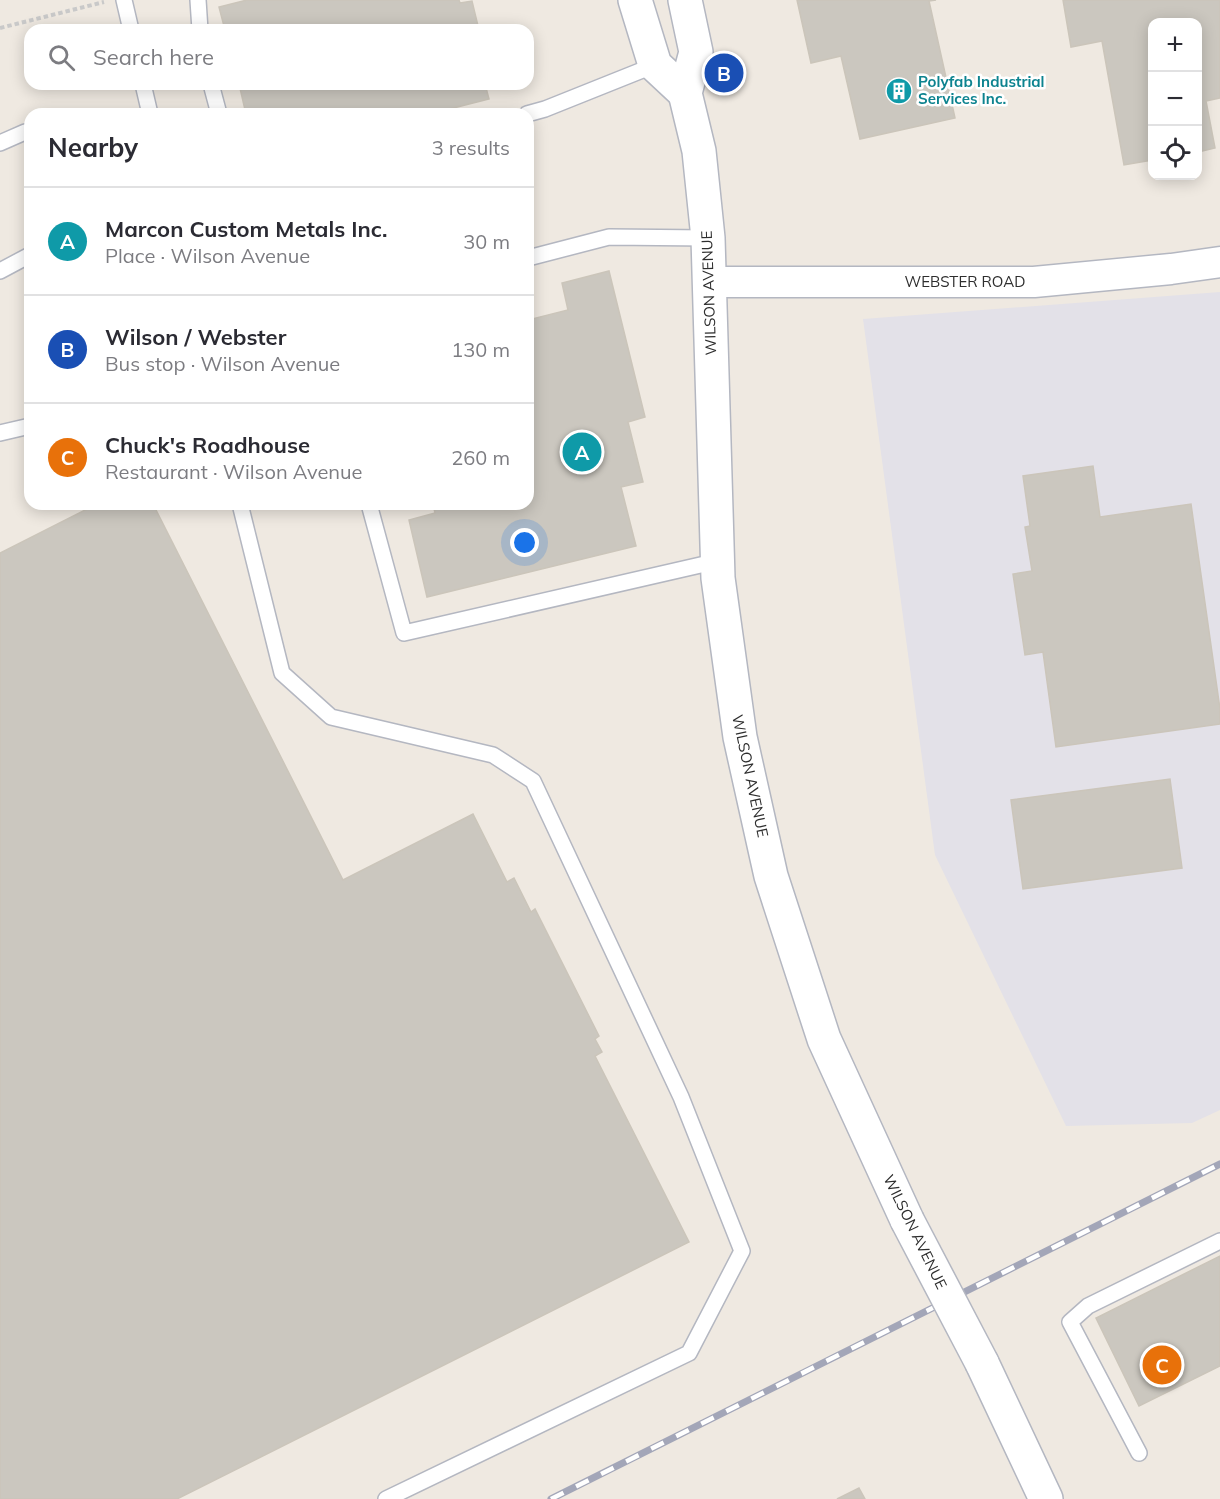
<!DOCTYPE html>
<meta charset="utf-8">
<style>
:root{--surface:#fff;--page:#f2f2f3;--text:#2b2b33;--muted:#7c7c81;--line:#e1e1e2;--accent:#2563eb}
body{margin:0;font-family:Mulish,sans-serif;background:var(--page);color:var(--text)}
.controls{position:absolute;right:18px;top:18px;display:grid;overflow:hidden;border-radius:12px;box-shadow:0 3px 15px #0003}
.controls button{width:54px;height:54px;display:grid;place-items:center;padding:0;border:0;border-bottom:2px solid var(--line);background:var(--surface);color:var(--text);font:30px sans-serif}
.you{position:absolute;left:525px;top:543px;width:21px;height:21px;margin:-15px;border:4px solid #fff;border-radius:50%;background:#1a73e8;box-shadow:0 0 0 9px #1a73e833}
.badge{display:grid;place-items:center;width:39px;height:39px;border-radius:50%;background:var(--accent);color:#fff;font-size:20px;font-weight:700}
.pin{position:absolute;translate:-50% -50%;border:3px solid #fff;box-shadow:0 2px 6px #0006}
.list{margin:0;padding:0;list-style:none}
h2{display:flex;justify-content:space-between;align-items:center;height:78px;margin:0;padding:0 24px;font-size:26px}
h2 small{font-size:20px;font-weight:400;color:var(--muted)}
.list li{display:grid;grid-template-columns:39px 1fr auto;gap:18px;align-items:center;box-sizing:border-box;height:108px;padding:0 24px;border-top:2px solid var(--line)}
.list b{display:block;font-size:22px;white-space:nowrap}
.list p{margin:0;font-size:20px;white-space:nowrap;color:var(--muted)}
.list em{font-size:20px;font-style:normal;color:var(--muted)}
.icon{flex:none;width:33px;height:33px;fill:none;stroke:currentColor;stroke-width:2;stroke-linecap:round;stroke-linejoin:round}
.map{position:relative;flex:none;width:1220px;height:1499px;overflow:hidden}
.search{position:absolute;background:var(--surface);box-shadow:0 3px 15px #0003;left:24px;top:24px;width:510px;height:66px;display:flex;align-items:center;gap:15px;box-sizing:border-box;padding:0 21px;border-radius:18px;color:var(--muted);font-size:22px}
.panel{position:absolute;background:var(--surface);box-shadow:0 3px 15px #0003;left:24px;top:108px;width:510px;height:402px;border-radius:18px}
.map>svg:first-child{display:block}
</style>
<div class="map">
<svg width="1220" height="1499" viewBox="0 0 1220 1499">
<rect width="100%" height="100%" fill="#efe9e1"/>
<polygon fill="#e3e1e8" points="1220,292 1220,1110 1192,1123 1066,1126 935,855 863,319"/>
<g fill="#cbc7bf" stroke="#cbc5ba" stroke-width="1.5">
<polygon points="247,0 459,0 460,3 472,1 479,30 225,30 219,7"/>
<polygon points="797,0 936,0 929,1 955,118 860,139 841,56 811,63"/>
<polygon points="1063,0 1220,0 1220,98 1206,101 1215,148 1198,152 1198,22 1152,22 1152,160 1124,165 1102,41 1071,47"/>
<polygon points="239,84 485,84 489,99 430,114 246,114"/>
<polygon points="609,271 645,417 628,422 643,482 621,487 636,546 427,597 409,520 435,513 433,504 528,504 528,320 568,310 562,283"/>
<polygon points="1093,466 1100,517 1191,504 1220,709 1220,724 1056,747 1043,652 1025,655 1013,574 1032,571 1025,527 1030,526 1023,476"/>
<polygon points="97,504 153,504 343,880 473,814 507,882 514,878 531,912 535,909 599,1036 595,1039 602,1052 595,1056 689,1242 177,1499 0,1499 0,553"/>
<polygon points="1170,779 1182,868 1023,889 1011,800"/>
<polygon points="1220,1256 1220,1366 1139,1406 1096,1318"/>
<polygon points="859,1488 865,1499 837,1499"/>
</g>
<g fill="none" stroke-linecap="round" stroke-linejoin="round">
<defs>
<g id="service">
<polyline points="124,0 131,30"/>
<polyline points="198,0 200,30"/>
<polyline points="143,84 150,114"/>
<polyline points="211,84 219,114"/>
<polyline points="527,114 545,109 655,65"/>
<polyline points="0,143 25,132 30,132"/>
<polyline points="528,258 609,237 708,238"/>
<polyline points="0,271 30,255"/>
<polyline points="0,433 30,426"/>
<polyline points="240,504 282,673 331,717 493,755 533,781 681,1097 742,1251 689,1353 386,1499"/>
<polyline points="369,504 404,633 718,561"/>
<polyline points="1139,1453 1070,1322 1088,1306 1220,1241"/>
</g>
<polyline id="minor" points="709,282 1034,282 1171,269 1220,262"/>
<g id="tertiary">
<polyline points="635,0 655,65 685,93"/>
<polyline points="685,0 696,52 685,93 699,151 708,238 718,578 740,737 771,876 824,1039 907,1220"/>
<polyline points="982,1363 1046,1499"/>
</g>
</defs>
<use href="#service" stroke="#b4b7c1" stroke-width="18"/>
<use href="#minor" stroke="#b4b7c1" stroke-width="33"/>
<use href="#tertiary" stroke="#b4b7c1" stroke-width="36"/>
<polyline stroke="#c9c9c9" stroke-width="4" stroke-dasharray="4.5 3" stroke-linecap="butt" points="0,28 104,2"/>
<use href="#service" stroke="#fff" stroke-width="15"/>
<use href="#minor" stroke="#fff" stroke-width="30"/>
<use href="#tertiary" stroke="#fff" stroke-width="33"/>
<defs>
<polyline id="rail" points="551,1499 1220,1164"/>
</defs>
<use href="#rail" stroke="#a3a6b8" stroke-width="7"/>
<use href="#rail" stroke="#fff" stroke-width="4.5" stroke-dasharray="14" stroke-linecap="butt"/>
<defs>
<polyline id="tertiary-bridge" points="907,1220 982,1363"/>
</defs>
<use href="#tertiary-bridge" stroke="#b4b7c1" stroke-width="36" stroke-linecap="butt"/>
<use href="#tertiary-bridge" stroke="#fff" stroke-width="33"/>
</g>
<defs>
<symbol id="building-disc" viewBox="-11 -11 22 22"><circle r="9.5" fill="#0f9aa8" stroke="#fff"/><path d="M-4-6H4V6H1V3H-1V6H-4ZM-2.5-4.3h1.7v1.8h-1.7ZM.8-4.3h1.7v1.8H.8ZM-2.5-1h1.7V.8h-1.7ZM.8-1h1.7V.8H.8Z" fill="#fff"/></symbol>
</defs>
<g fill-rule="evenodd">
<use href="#building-disc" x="884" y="76" width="30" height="30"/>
</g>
<g text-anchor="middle" stroke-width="5" stroke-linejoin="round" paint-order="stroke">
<g font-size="15" font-weight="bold" fill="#0d838f" stroke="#fff" text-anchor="start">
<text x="918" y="87">Polyfab Industrial<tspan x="918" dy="17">Services Inc.</tspan></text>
</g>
<g font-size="15" fill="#2e2e2e" stroke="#fff">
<text x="965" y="287">WEBSTER ROAD</text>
<text transform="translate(709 293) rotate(-92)" y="5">WILSON AVENUE</text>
<text transform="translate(750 776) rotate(78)" y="5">WILSON AVENUE</text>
<text transform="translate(915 1232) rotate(64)" y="5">WILSON AVENUE</text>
</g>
</g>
</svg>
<div class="controls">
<button>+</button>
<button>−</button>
<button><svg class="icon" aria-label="locate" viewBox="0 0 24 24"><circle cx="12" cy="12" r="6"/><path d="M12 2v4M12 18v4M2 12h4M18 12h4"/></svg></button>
</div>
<div class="you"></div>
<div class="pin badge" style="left:582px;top:452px;background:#0f9aa8">A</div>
<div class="pin badge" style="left:724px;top:73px;background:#1a4fb4">B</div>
<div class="pin badge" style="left:1162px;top:1365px;background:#e8710a">C</div>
<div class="search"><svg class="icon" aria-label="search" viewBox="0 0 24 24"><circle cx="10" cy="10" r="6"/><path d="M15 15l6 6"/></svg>Search here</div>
<section class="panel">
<h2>Nearby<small>3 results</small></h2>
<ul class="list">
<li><span class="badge" style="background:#0f9aa8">A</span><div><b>Marcon Custom Metals Inc.</b><p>Place · Wilson Avenue</p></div><em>30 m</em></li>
<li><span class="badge" style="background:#1a4fb4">B</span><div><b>Wilson / Webster</b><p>Bus stop · Wilson Avenue</p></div><em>130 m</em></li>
<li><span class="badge" style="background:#e8710a">C</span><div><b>Chuck's Roadhouse</b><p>Restaurant · Wilson Avenue</p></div><em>260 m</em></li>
</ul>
</section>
</div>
